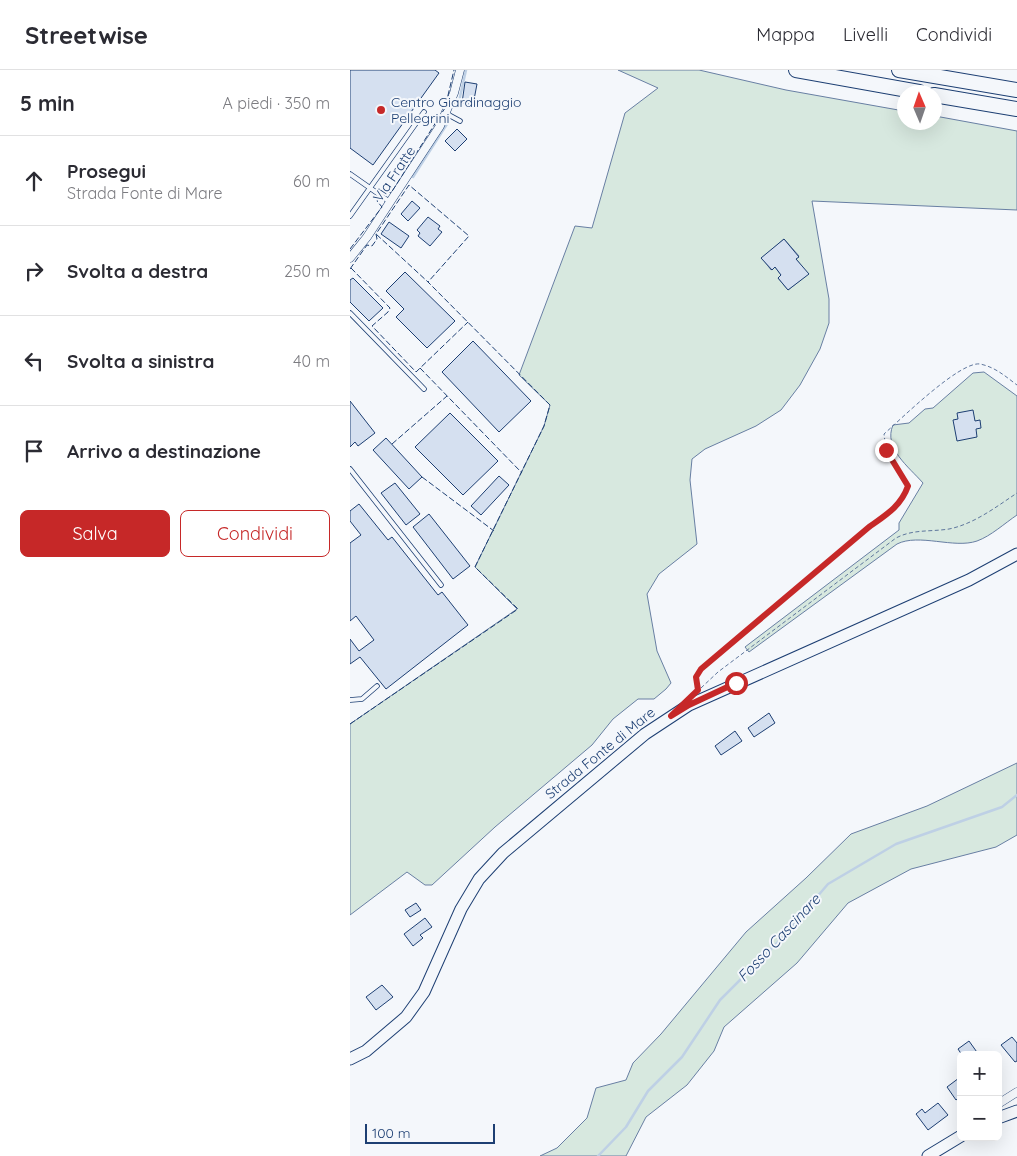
<!DOCTYPE html>
<html lang="it">
<meta charset="utf-8">
<style>
:root{--surface:#fff;--page:#f2f2f3;--text:#2b2b33;--muted:#7c7c81;--line:#e1e1e2;--accent:#c62828}
body{margin:0;font-family:Quicksand,sans-serif;background:var(--page);color:var(--text)}
.controls{position:absolute;right:15px;bottom:15px;display:grid;overflow:hidden;border-radius:8px;box-shadow:0 5px 20px #0002}
.controls button{width:45px;height:45px;display:grid;place-items:center;padding:0;border:0;border-bottom:1px solid var(--line);background:var(--surface);color:var(--text);font:25px sans-serif}
.compass{position:absolute;left:547px;top:15px;width:45px;height:45px;border-radius:50%;background:var(--surface);box-shadow:0 5px 20px #0002;rotate:358deg}
.scale{position:absolute;left:15px;bottom:12px;width:130px;box-sizing:border-box;padding-left:5px;border:2px solid #1d3f73;border-top:0;font-size:14px;line-height:18px;white-space:nowrap;color:#1d3f73;-webkit-text-stroke:4px #f4f7fb;paint-order:stroke}
.stop{position:absolute;width:15px;height:15px;margin:-11px;border:4px solid #c62828;border-radius:50%;background:#fff}
.stop.end{background:#c62828;border-color:#fff;box-shadow:0 1px 5px #0008}
.list{margin:0;padding:0;list-style:none}
h2{display:flex;justify-content:space-between;align-items:center;height:65px;margin:0;padding:0 20px;font-size:21px}
h2 small{font-size:16px;font-weight:400;color:var(--muted)}
.list li{display:grid;grid-template-columns:32px 1fr auto;gap:15px;align-items:center;box-sizing:border-box;height:90px;padding:0 20px;border-top:1px solid var(--line)}
.list b{display:block;font-size:19px;white-space:nowrap}
.list p{margin:0;font-size:16px;white-space:nowrap;color:var(--muted)}
.list em{font-size:16px;font-style:normal;color:var(--muted)}
.actions{display:flex;gap:10px;padding:15px 20px}
.actions a{flex:1;padding:11px 0;border:1px solid var(--accent);border-radius:8px;text-align:center;font-size:18px;color:var(--accent)}
.actions .main{background:var(--accent);color:#fff}
.icon{flex:none;width:28px;height:28px;fill:none;stroke:currentColor;stroke-width:2;stroke-linecap:round;stroke-linejoin:round}
.map{position:relative;flex:none;width:667px;height:1086px;overflow:hidden}
header{display:flex;align-items:center;gap:30px;box-sizing:border-box;height:70px;padding:0 25px;background:var(--surface);border-bottom:1px solid var(--line)}
header strong{font-size:24px}
nav{display:flex;gap:28px;margin-inline-start:auto;font-size:18px}
main{display:flex}
aside{flex:1;background:var(--surface)}
.map>svg:first-child{display:block}
</style>
<header>
<strong>Streetwise</strong>
<nav><a>Mappa</a><a>Livelli</a><a>Condividi</a></nav>
</header>
<main>
<aside>
<h2>5 min<small>A piedi · 350 m</small></h2>
<ul class="list">
<li><svg class="icon" aria-label="ahead" viewBox="0 0 24 24"><path d="M12 20V5M6 11l6-6 6 6"/></svg><div><b>Prosegui</b><p>Strada Fonte di Mare</p></div><em>60 m</em></li>
<li><svg class="icon" aria-label="right" viewBox="0 0 24 24"><path d="M7 20v-9h11M14 6l5 5-5 5"/></svg><div><b>Svolta a destra</b></div><em>250 m</em></li>
<li><svg class="icon" aria-label="left" viewBox="0 0 24 24"><path d="M17 20v-9H6M10 6l-5 5 5 5"/></svg><div><b>Svolta a sinistra</b></div><em>40 m</em></li>
<li><svg class="icon" aria-label="arrive" viewBox="0 0 24 24"><path d="M6 21V4h12l-3 4 3 4H6"/></svg><div><b>Arrivo a destinazione</b></div></li>
</ul>
<div class="actions"><a class="main">Salva</a><a>Condividi</a></div>
</aside>
<div class="map">
<svg width="667" height="1086" viewBox="0 0 667 1086">
<rect width="100%" height="100%" fill="#f4f7fb"/>
<g fill="#d7e8df" stroke="#687fa3" fill-rule="evenodd">
<path d="M268 0H349L436 20 554 41V52H584L585 46 667 61V140L462 131 479 229V253L470 279 450 315 431 340 406 356 355 379 342 389 340 410 347 474 309 504 297 524 307 581 321 613 316 619 304 629H288L263 649 242 675 145 757 82 815H75L57 802 0 845V654L167 539 125 497 194 356 200 335 169 305 225 156 242 158 275 43 308 18ZM434 169 449 186 446 189 458 204 438 220 428 208 431 205 425 197 421 200 412 188Z"/>
<path d="M634 302 667 326V445C655 453 641 466 627 471 604 479 569 463 547 474L399 582 395 577 549 460V453L573 413C559 397 533 378 543 355L559 353 575 339 583 338 623 303Z"/>
<polygon points="667,693 667,765 646,777 561,799 498,833 447,893 374,957 364,981 337,1015 296,1047 276,1086 190,1086 207,1078 237,1048 246,1018 276,1010 283,993 311,964 396,862 456,808 501,764 577,736"/>
</g>
<g fill="none" stroke-linecap="round" stroke-linejoin="round">
<g stroke="#bed0e5" stroke-width="2.5">
<polyline points="108,36 116,0"/>
<polyline points="63,107 97,54"/>
<polyline points="248,1086 276,1057 298,1021 332,987 370,930 430,870 478,814 546,774 652,737 667,725"/>
</g>
</g>
<g fill="#d5e0f0" stroke="#1d3f73">
<polygon points="0,0 85,0 89,3 23,95 0,78"/>
<polygon points="115,12 127,14 123,35 112,33"/>
<polygon points="107,59 117,69 105,81 95,71"/>
<polygon points="62,131 70,138 58,151 51,144"/>
<polygon points="78,147 90,156 88,159 92,162 80,176 68,166 70,163 67,160"/>
<polygon points="39,152 59,166 51,178 31,164"/>
<polygon points="434,169 449,187 446,189 459,204 438,220 428,208 431,205 425,197 422,200 411,188"/>
<polygon points="55,202 105,251 77,278 46,247 54,239 36,221"/>
<polygon points="3,208 33,238 19,251 0,232 0,210"/>
<polygon points="123,271 181,331 149,362 92,302"/>
<polygon points="0,331 25,363 8,376 5,372 0,377"/>
<polygon points="623,340 625,351 630,350 631,358 626,359 627,367 607,371 603,350 608,349 607,343"/>
<polygon points="100,343 148,391 113,425 65,377"/>
<polygon points="36,368 72,407 59,419 23,380"/>
<polygon points="149,406 159,415 131,445 121,436"/>
<polygon points="45,413 70,444 56,455 31,423"/>
<polygon points="9,434 38,470 42,467 88,525 92,522 118,555 36,619 10,587 0,594 0,569 9,581 24,570 6,546 0,551 0,473 11,465 0,451 0,441"/>
<polygon points="79,444 120,496 103,509 63,457"/>
<polygon points="419,643 425,653 404,667 398,658"/>
<polygon points="385,661 392,671 371,685 365,676"/>
<polygon points="66,833 71,840 60,847 55,840"/>
<polygon points="75,848 82,857 70,865 73,868 63,876 54,864"/>
<polygon points="32,915 43,927 26,940 16,927"/>
<polygon points="662,967 667,973 667,991 665,992 651,975"/>
<polygon points="619,971 629,985 612,985 608,979"/>
<polygon points="609,1008 611,1011 611,1026 606,1030 597,1017"/>
<polygon points="588,1033 598,1045 578,1060 566,1044 572,1039 575,1043"/>
</g>
<g fill="none" stroke-linecap="round" stroke-linejoin="round">
<defs>
<g id="lane">
<polyline points="97,44 110,51"/>
<polyline points="0,104 40,132"/>
<polyline points="0,146 74,42"/>
<polyline points="0,243 74,319"/>
<polyline points="0,399 91,515"/>
<polyline points="0,630 12,629 27,616"/>
</g>
<g id="street">
<polyline points="0,188 17,167 90,56 104,23 110,0"/>
<polyline points="648,1034 667,1022"/>
</g>
<g id="secondary">
<polyline points="0,989 16,981 56,947 74,922 111,839 129,809 153,783 295,664 339,635 619,510 667,484"/>
<polyline points="648,1048 667,1041"/>
<polyline points="578,1086 611,1066"/>
</g>
<g id="highway">
<polyline points="446,0 569,22"/>
<polyline points="549,0 667,20"/>
<polyline points="584,25 667,39"/>
</g>
</defs>
<use href="#lane" stroke="#1d3f73" stroke-width="5.5"/>
<use href="#street" stroke="#1d3f73" stroke-width="9"/>
<use href="#secondary" stroke="#1d3f73" stroke-width="13"/>
<use href="#highway" stroke="#1d3f73" stroke-width="16"/>
<g stroke="#5e769c" stroke-width="1" stroke-dasharray="4 2.5" stroke-linecap="butt">
<path d="M351 618 368 602 546 468C563 459 580 462 599 459 624 454 646 437 667 423"/>
<path d="M348 621 347 607 351 599 519 457C536 445 551 436 558 416L536 380 534 364C551 349 610 291 630 294 645 297 655 306 667 315"/>
</g>
<use href="#lane" stroke="#f4f7fb" stroke-width="4"/>
<use href="#street" stroke="#f4f7fb" stroke-width="8"/>
<use href="#secondary" stroke="#f4f7fb" stroke-width="11"/>
<use href="#highway" stroke="#f4f7fb" stroke-width="14"/>
<g stroke="#1d3f73" stroke-width="1" stroke-dasharray="6 2.5" stroke-linecap="butt">
<polyline points="0,179 32,137 27,131 34,119 41,123 95,38 104,0"/>
<polyline points="1,198 40,238 38,242 22,256 66,302 118,252"/>
<polyline points="0,199 17,175 22,176 27,169 26,164 59,115 119,166 78,212"/>
<polyline points="70,298 172,403"/>
<polyline points="42,374 97,326"/>
<polyline points="72,407 144,461"/>
<polyline points="0,654 168,539 125,497 194,356 200,335 78,212 26,164"/>
</g>
</g>
<g fill="none" stroke-linecap="round" stroke-linejoin="round">
<path stroke="#c62828" stroke-width="6" d="M386 613 339 635 321 646 348 620 346 607 351 599 519 457C536 445 551 436 558 416L536 380"/>
</g>
<circle fill="#c62828" stroke="#f4f7fb" stroke-width="2" cx="31" cy="40" r="5"/>
<g text-anchor="middle" stroke-width="4" stroke-linejoin="round" paint-order="stroke">
<g font-size="14" fill="#1d3f73" stroke="#f4f7fb" text-anchor="start">
<text x="41" y="37">Centro Giardinaggio<tspan x="41" dy="16">Pellegrini</tspan></text>
</g>
<g font-size="14" fill="#1d3f73" stroke="#f4f7fb">
<text transform="translate(44 104) rotate(-56)" y="5">Via Fratte</text>
<text transform="translate(250 683) rotate(-39)" y="5">Strada Fonte di Mare</text>
</g>
<g font-size="15" font-style="italic" fill="#1d3f73" stroke="#f4f7fb">
<text transform="translate(429 868) rotate(-47)" y="5">Fosso Cascinare</text>
</g>
</g>
</svg>
<div class="controls">
<button>+</button>
<button>−</button>
</div>
<svg class="compass" viewBox="-18 -18 36 36"><path d="M0-13l5 13h-10z" fill="#e53935"/><path d="M0 13l5-13h-10z" fill="#7c7c81"/></svg>
<div class="scale">100 m</div>
<div class="stop" style="left:386px;top:613px"></div>
<div class="stop end" style="left:536px;top:380px"></div>
</div>
</main>
